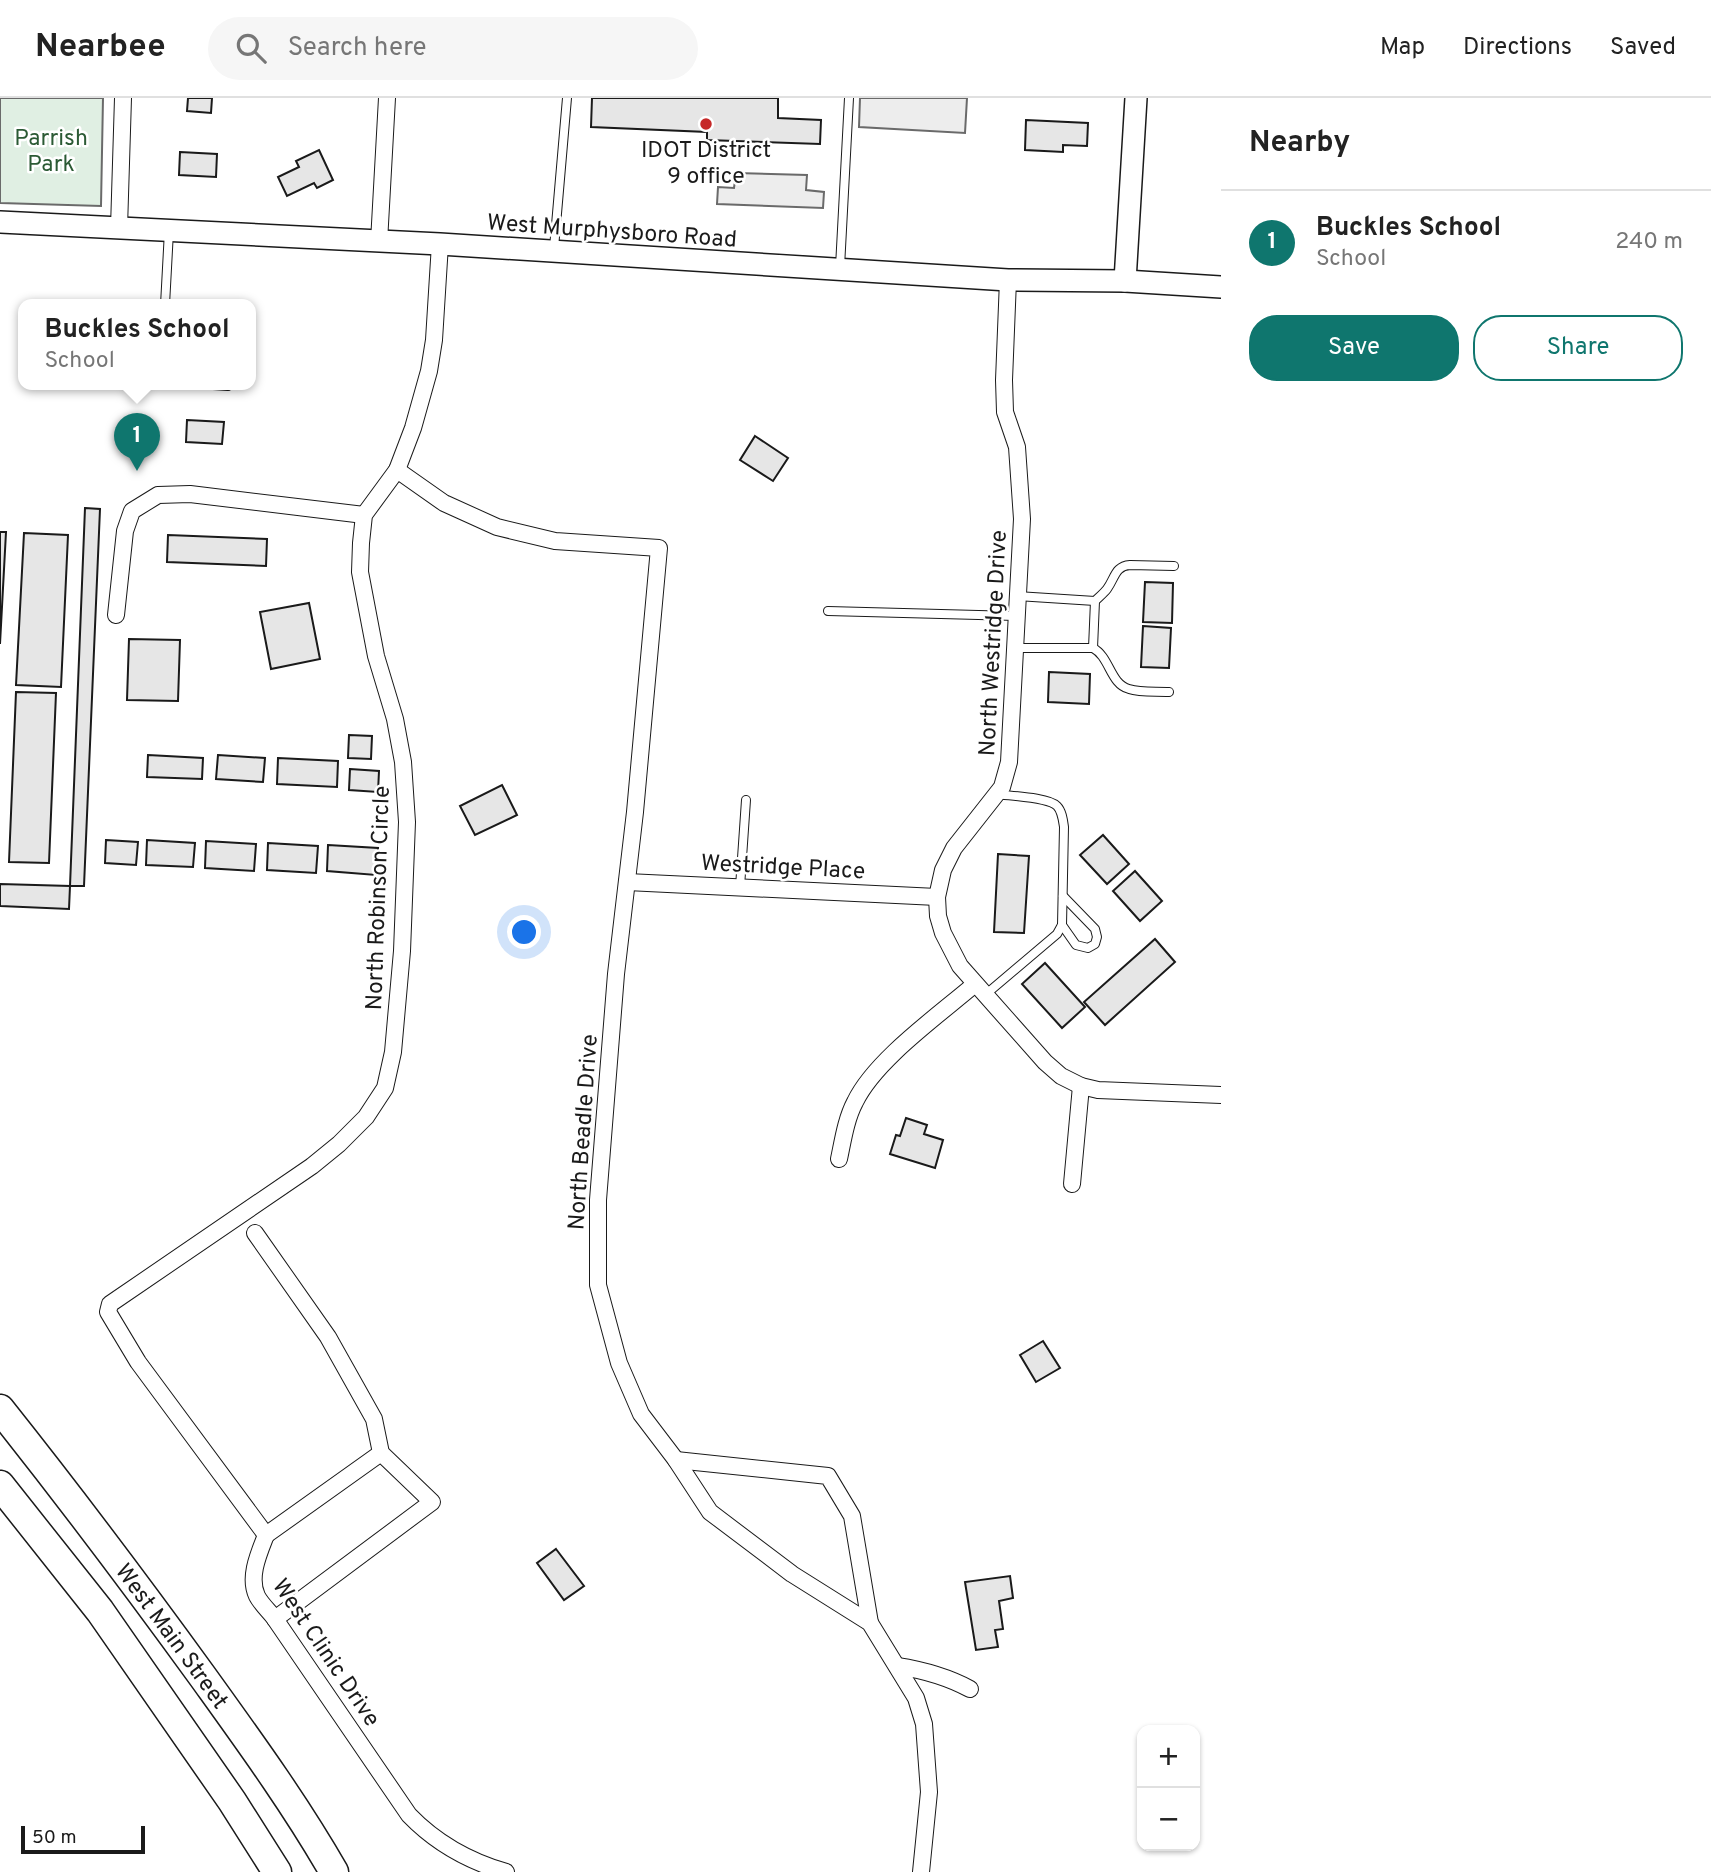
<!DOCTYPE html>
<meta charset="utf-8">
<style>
:root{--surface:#fff;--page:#f6f6f6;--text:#222;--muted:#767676;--line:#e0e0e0;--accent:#0f766e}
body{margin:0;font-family:Overpass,sans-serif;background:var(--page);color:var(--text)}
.controls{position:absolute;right:21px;bottom:21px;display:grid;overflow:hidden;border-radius:14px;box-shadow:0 2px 5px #0004}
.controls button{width:63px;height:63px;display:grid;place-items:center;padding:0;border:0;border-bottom:2px solid var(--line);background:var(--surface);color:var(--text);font:35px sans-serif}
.scale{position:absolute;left:21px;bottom:18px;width:124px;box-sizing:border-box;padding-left:7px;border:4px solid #1a1a1a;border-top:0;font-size:19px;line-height:24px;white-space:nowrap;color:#1a1a1a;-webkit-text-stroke:5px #fff;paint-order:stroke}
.you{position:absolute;left:525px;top:835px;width:24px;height:24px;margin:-18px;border:5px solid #fff;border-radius:50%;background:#1a73e8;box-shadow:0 0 0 10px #1a73e833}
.badge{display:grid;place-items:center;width:46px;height:46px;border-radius:50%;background:var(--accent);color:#fff;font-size:23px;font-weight:700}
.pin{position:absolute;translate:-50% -58px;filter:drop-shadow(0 2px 4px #0008)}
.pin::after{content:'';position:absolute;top:37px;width:24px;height:21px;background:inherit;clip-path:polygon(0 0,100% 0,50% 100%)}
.popup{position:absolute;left:18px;top:201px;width:238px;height:91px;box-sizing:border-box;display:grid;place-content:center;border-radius:14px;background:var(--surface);filter:drop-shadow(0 2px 5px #0005);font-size:23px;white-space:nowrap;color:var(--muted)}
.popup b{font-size:26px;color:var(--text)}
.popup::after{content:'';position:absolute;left:50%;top:100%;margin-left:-14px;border:14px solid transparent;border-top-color:var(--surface)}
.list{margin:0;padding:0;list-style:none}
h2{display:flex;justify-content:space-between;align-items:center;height:91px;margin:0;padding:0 28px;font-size:30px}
h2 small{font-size:23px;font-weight:400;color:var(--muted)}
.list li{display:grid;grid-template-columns:46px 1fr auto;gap:21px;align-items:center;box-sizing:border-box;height:105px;padding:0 28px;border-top:2px solid var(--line)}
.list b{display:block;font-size:26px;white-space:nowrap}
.list p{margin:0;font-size:23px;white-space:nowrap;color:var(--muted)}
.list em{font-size:23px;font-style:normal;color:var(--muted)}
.actions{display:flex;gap:14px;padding:21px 28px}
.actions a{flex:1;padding:16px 0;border:2px solid var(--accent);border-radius:28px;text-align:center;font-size:24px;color:var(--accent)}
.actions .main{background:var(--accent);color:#fff}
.icon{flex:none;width:38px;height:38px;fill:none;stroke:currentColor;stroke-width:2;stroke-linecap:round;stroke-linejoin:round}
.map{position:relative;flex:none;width:1221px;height:1774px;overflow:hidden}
header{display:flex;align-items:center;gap:42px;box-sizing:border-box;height:98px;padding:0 35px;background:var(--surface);border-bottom:2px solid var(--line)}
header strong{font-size:33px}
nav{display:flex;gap:38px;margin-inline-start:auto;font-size:24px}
.search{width:490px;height:63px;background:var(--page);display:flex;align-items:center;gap:18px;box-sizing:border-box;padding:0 24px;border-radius:38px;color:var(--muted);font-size:26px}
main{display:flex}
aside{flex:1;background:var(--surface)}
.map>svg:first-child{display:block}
</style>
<header>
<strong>Nearbee</strong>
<div class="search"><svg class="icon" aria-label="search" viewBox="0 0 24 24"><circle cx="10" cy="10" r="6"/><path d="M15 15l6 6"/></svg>Search here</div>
<nav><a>Map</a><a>Directions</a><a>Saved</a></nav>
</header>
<main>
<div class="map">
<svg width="1221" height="1774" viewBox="0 0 1221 1774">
<rect width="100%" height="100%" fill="#fff"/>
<polygon fill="#e0efe3" stroke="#6a6a6a" stroke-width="2" points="0,0 103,0 101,108 0,105"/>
<g fill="#ededed" stroke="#6a6a6a" stroke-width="2">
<polygon points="860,0 967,0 965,35 859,29"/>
<polygon points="736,75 807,77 806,92 824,94 823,110 717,106 718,89 734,90"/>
</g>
<g fill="#e6e6e6" stroke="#1a1a1a" stroke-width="2">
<polygon points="188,0 212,0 211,15 187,13"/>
<polygon points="592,0 778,0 778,20 821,22 820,46 707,42 707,34 591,29"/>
<polygon points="1026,22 1088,25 1087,48 1063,47 1063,54 1025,52"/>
<polygon points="319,52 333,82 317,90 314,85 287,98 278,79 299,69 296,63"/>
<polygon points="180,54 217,56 216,79 179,77"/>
<polygon points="187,322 224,324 222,346 186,344"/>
<polygon points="755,338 788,360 773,383 740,362"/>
<polygon points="85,410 100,411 84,788 70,788"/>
<polygon points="0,434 6,434 0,546"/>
<polygon points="24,435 68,437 61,589 16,587"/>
<polygon points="168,437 267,441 266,468 167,464"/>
<polygon points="1145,484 1173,485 1172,525 1143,524"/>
<polygon points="309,505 320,561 271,571 260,514"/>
<polygon points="1143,528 1171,530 1169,570 1141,569"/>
<polygon points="129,541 180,542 178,603 127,602"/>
<polygon points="1049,574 1090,576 1089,606 1048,604"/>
<polygon points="16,594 56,595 49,765 9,764"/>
<polygon points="349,637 372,638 371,661 348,660"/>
<polygon points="148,657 203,660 202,681 147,679"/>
<polygon points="218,657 265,660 263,684 216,681"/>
<polygon points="278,660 338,663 337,689 277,686"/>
<polygon points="350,671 379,673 378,694 349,692"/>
<polygon points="502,687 517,717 475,737 460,708"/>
<polygon points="1103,737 1129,766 1107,786 1080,757"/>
<polygon points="106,742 138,744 136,767 105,765"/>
<polygon points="147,742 195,745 193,769 146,767"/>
<polygon points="206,743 256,746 254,773 205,770"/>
<polygon points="268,745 318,748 316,775 267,772"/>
<polygon points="328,747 378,750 376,777 327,773"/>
<polygon points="998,756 1029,758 1024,835 994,834"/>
<polygon points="1135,773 1162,803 1140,823 1113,793"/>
<polygon points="0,786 70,788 69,811 0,808"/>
<polygon points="1155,841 1175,864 1105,927 1084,904"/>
<polygon points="1045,865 1085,909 1062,930 1022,886"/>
<polygon points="906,1020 927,1027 924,1036 943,1042 935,1070 890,1056 896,1037 900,1038"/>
<polygon points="1043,1243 1060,1270 1036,1284 1020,1257"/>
<polygon points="556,1451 584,1488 564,1502 537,1465"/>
<polygon points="1010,1478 1013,1500 999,1503 1003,1531 995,1532 998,1549 976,1552 965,1484"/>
</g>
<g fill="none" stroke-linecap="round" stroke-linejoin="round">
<defs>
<g id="lane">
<polyline points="554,150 567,0"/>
<polyline points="840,169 849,0"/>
<polyline points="165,207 169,133"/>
<polyline points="213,287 228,288"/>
<polyline points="1017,498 1095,503"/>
<polyline points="828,513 1016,518"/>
<path d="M1014 550H1093C1110 559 1110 586 1129 591 1141 595 1157 593 1169 594"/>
<path d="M1093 550 1095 503C1099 499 1104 495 1107 491 1115 480 1115 468 1130 467L1174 468"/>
<polyline points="740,789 746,702"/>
<polyline points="1062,827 1076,847 1088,850 1095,846 1097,839 1095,831 1063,798"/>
<path d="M985 897 1057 836 1062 827 1064 729C1063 722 1062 713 1057 708 1048 699 1009 698 996 696"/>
</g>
<g id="street">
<polyline points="119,130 123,0"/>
<polyline points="379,144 387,0"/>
<polyline points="1008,182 1004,282 1005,314 1017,349 1022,421 1009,664 1002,689 954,750 943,772 937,799 938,818 943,835 960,868 1045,964 1061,978 1081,988 1098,992 1221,997"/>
<polyline points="397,372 444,405 497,429 555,443 659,450 635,714 616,876 598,1102 598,1187 619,1265 641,1316 676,1362 710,1414 792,1476 870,1525 916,1600 924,1626 929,1694 921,1774"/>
<polyline points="116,517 125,433 132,413 158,397 190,396 364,417"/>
<polyline points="627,784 937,799"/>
<path d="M839 1061C843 1042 846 1021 855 1004 875 962 939 917 975 886"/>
<polyline points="1072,1086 1081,988"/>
<polyline points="255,1135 328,1239 374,1321 381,1355 432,1404 275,1521"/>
<polyline points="676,1362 828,1378 852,1418 870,1525"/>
<polyline points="266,1437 138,1264 108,1214 110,1206 312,1068 339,1046 366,1019 385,990 393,954 402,853 407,724 403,664 395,621 376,558 360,474 361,445 364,417 397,372 413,330 429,273 434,242 440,146"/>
<path d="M266 1437C259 1455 248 1479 257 1498 261 1506 270 1514 275 1521L409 1717C436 1745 468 1763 506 1774"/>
<polyline points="266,1437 381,1355"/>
<path d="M897 1568C923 1572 946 1578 970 1591"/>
</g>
<g id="secondary">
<polyline points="0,124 440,146 1008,182 1125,183 1221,189"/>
<polyline points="1125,183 1136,0"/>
</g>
<g id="highway">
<path id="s1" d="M0 1311C70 1399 137 1488 203 1579 249 1643 295 1706 334 1774"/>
<polyline points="0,1387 100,1513 232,1703 277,1774"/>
</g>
</defs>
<use href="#lane" stroke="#1a1a1a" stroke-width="10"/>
<use href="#street" stroke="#1a1a1a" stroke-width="18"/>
<use href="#secondary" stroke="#1a1a1a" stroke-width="24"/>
<use href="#highway" stroke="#1a1a1a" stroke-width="31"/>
<use href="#lane" stroke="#fff" stroke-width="8"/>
<use href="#street" stroke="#fff" stroke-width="16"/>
<use href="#secondary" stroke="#fff" stroke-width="21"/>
<use href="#highway" stroke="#fff" stroke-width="28"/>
</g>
<circle fill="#c62828" stroke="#fff" stroke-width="2.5" cx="706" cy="26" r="7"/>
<g text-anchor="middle" stroke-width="5" stroke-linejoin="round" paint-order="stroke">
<g font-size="23" fill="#2b5a34" stroke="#fff">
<text x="51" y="47">Parrish<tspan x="51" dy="26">Park</tspan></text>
</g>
<g font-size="23" fill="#1a1a1a" stroke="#fff">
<text x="706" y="59">IDOT District<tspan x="706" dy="26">9 office</tspan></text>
</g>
<g font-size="23" fill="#1a1a1a" stroke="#fff">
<text transform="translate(612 132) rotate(4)" y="8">West Murphysboro Road</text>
<text transform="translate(992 545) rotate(-87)" y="8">North Westridge Drive</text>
<text transform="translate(783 768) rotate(3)" y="8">Westridge Place</text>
<text transform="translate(377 800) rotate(-88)" y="8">North Robinson Circle</text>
<text transform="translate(582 1034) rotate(-86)" y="8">North Beadle Drive</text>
<text dy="8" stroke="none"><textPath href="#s1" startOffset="285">West Main Street</textPath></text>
<text transform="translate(327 1554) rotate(56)" y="8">West Clinic Drive</text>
</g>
</g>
</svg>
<div class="controls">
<button>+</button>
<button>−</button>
</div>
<div class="scale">50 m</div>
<div class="you"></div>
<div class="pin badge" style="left:137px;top:373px">1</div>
<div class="popup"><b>Buckles School</b>School</div>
</div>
<aside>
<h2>Nearby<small></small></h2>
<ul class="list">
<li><span class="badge">1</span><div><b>Buckles School</b><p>School</p></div><em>240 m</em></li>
</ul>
<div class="actions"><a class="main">Save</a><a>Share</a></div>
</aside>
</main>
